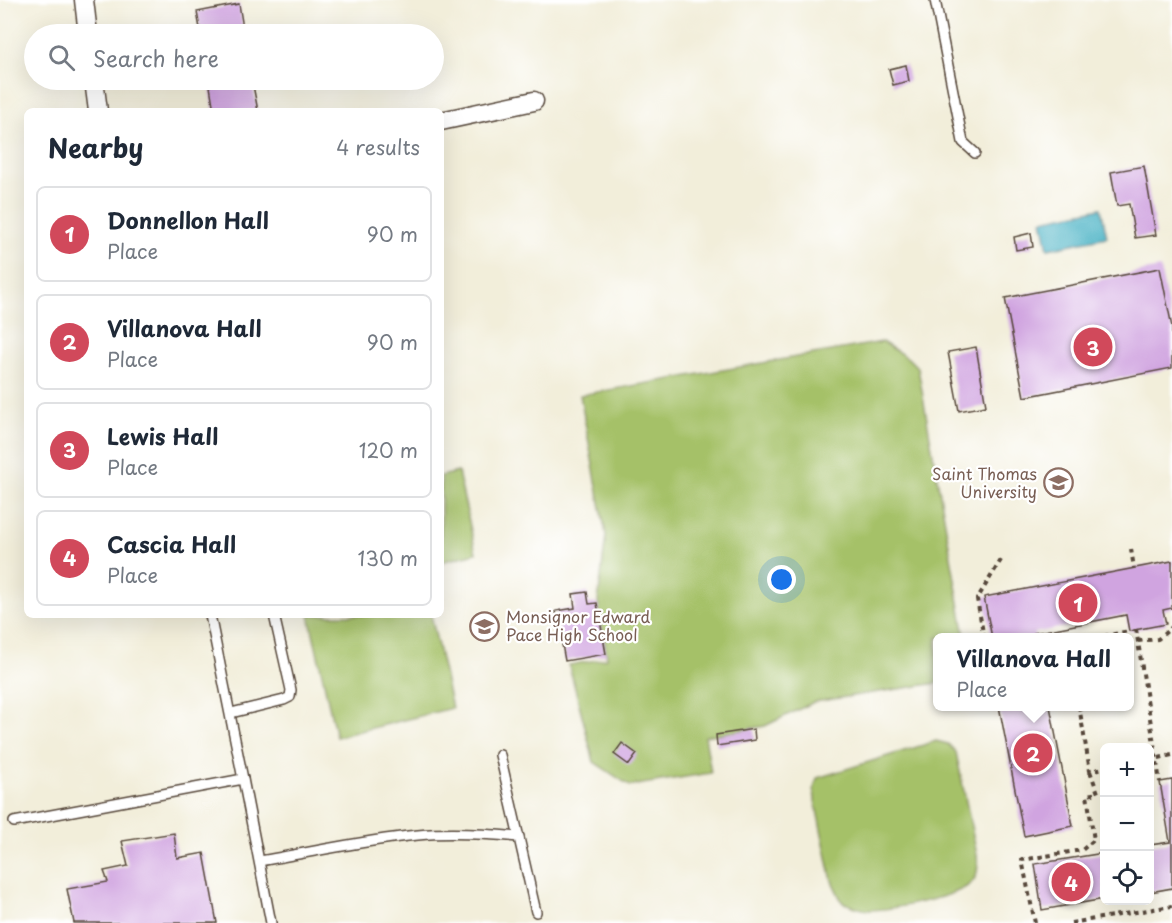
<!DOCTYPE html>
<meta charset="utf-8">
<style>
:root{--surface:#fff;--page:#f2f2f3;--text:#1f2937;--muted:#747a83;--line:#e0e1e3;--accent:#d1495b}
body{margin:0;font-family:"Playpen Sans",sans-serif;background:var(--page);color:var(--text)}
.controls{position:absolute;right:18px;bottom:18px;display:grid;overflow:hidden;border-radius:9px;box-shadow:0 6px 24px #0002}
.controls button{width:54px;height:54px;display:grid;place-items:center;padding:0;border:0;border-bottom:2px solid var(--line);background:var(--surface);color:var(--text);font:30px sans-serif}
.you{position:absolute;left:782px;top:580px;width:21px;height:21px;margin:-15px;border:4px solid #fff;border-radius:50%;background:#1a73e8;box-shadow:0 0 0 9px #1a73e833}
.badge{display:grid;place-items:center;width:39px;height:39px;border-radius:50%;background:var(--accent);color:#fff;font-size:20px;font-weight:700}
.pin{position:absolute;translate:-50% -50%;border:3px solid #fff;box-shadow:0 2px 6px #0006}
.popup{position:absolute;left:933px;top:633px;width:201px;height:78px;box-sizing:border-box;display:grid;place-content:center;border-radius:9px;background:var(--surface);filter:drop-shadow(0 2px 4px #0005);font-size:20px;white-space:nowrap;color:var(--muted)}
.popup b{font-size:22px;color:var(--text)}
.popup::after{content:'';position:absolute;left:50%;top:100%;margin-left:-12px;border:12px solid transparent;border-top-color:var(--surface)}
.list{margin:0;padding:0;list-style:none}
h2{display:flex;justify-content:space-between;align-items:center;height:78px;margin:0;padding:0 24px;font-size:26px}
h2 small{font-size:20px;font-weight:400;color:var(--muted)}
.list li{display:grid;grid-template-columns:39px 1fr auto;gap:18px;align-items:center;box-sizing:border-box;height:96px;margin:0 12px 12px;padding:0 12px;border:2px solid var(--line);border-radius:9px}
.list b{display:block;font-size:22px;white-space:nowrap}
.list p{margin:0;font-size:20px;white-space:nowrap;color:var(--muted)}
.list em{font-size:20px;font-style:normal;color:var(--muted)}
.icon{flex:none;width:33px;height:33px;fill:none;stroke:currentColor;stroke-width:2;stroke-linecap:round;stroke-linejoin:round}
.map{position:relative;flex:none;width:1172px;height:923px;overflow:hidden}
.search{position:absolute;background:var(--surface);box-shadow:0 6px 24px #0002;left:24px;top:24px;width:420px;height:66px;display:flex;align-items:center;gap:15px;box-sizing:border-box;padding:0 21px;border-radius:33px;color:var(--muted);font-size:22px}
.panel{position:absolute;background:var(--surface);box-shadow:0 6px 24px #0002;left:24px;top:108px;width:420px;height:510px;border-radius:9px}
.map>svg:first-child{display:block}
</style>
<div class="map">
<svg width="1172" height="923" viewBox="0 0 1172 923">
<rect width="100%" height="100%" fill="#fff"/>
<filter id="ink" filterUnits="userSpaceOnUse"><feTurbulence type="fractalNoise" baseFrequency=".0167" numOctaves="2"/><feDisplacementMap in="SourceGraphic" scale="12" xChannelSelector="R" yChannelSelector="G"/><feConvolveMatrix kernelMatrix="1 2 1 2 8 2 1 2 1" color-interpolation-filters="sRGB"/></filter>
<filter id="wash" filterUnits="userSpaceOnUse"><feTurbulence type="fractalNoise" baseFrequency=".008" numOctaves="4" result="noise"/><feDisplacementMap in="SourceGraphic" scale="24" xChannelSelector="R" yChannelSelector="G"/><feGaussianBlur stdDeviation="1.35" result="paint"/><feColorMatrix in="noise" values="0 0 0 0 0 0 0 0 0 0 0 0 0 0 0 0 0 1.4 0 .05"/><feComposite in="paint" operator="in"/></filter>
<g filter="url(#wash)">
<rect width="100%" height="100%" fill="#f2eeda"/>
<g fill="#a5c168" stroke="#707643" stroke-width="1.5">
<polygon points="882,342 908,358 918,368 965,637 937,638 937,683 814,702 765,726 705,736 711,773 630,786 594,762 569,665 607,658 598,601 606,535 580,395"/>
<polygon points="458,472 476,553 441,562 441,476"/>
<polygon points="309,615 431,615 452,708 336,737"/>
<path d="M936 741 948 744 956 752 977 855C978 864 979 874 972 882 960 897 890 910 869 910 860 910 851 905 842 902L832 881 815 801 814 789 817 778Z"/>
</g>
<polygon fill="#45b0c3" stroke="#406d70" stroke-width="1.5" points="1101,208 1107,237 1048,249 1042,220"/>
<g id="blocks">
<g fill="#d0a4e0">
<polygon points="239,4 244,34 201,34 197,12"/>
<polygon points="906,65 909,81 893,85 889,69"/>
<polygon points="209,80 252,80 258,111 214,111"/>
<polygon points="1144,166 1156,235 1135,238 1129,204 1117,206 1111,172"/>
<polygon points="1031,233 1033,247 1016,250 1014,237"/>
<polygon points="1160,268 1172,327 1172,368 1024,397 1005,298"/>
<polygon points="976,347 986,406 959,411 948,352"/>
<polygon points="1172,561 1172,608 1163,610 1166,624 1129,631 1126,615 1034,633 1035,638 992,638 984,597"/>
<polygon points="587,592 589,604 597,603 606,654 565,661 556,611 575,608 573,594"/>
<polygon points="999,706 1050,706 1073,826 1024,836"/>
<polygon points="754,729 755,740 717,746 716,735"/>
<polygon points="622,743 637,754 629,765 614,754"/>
<polygon points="1172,780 1172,888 1150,892 1150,845 1170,842 1160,782"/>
<polygon points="174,833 177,858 204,853 217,923 74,923 67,889 108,882 104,871 128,866 122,841"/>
<polygon points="1104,853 1104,899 1042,910 1035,864"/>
</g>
</g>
</g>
<g filter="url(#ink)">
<use href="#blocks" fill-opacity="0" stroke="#56473a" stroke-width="1.5"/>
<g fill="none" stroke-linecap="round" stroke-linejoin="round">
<defs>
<g id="lane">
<polyline points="935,0 963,142 975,153"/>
<polyline points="231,713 284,700 290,697 291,690 274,615"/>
<polyline points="500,755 536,912"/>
<polyline points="243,779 271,923"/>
<polyline points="14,822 243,779 210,615"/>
<path d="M260 861C313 852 365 840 418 835 452 832 486 834 519 837"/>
</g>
<g id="street">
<polyline points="84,0 88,34"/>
<polyline points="94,80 98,111"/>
<polyline points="441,121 534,101"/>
</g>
</defs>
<use href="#lane" stroke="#56473a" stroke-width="12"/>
<use href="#street" stroke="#56473a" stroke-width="21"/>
<g stroke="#56473a" stroke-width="4" stroke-dasharray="4.5 4.5" stroke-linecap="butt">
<polyline points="1131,549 1134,568"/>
<polyline points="1136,629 1160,782"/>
<polyline points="984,638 977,599 1001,560"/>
<polyline points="1095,638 1129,631"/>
<polyline points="1138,641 1158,639 1172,627"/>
<polyline points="1079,706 1090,771 1104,768"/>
<polyline points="1150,760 1172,755"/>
<polyline points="1035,923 1022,860 1082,850 1094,840 1087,795 1098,793 1090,771"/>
<polyline points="1071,923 1172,906"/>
</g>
<use href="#lane" stroke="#fff" stroke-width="9"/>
<use href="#street" stroke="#fff" stroke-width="18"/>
</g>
</g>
<defs>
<symbol id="university-ring" viewBox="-11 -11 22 22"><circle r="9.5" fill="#fff" stroke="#8d6e63" stroke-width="1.5"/><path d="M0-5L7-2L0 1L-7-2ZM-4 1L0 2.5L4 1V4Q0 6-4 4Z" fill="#8d6e63"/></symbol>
<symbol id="school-ring" viewBox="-11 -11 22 22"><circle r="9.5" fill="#fff" stroke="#8d6e63" stroke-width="1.5"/><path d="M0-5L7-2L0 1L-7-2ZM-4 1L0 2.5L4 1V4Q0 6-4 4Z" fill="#8d6e63"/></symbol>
</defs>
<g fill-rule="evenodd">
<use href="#university-ring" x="1042" y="466" width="33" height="33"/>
<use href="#school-ring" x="468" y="610" width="33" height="33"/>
</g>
<g text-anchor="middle" stroke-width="4.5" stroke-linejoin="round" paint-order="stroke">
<g font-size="16" fill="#785e54" stroke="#fff" text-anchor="end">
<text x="1037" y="480">Saint Thomas<tspan x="1037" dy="18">University</tspan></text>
<text x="506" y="623" text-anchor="start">Monsignor Edward<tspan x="506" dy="18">Pace High School</tspan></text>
</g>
</g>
</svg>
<div class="controls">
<button>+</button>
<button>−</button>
<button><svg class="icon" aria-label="locate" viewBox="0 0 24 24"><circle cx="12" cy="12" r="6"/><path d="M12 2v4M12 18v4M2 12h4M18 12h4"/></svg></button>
</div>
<div class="you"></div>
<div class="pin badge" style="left:1078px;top:603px">1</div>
<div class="pin badge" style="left:1033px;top:753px">2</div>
<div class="popup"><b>Villanova Hall</b>Place</div>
<div class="pin badge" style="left:1093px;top:347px">3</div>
<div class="pin badge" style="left:1071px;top:882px">4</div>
<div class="search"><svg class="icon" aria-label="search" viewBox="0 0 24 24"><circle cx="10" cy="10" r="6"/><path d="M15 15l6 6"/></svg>Search here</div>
<section class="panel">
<h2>Nearby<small>4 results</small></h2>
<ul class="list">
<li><span class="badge">1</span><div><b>Donnellon Hall</b><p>Place</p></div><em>90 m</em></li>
<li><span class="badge">2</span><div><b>Villanova Hall</b><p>Place</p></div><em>90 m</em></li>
<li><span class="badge">3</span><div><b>Lewis Hall</b><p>Place</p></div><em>120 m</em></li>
<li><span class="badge">4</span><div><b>Cascia Hall</b><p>Place</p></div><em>130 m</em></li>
</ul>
</section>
</div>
